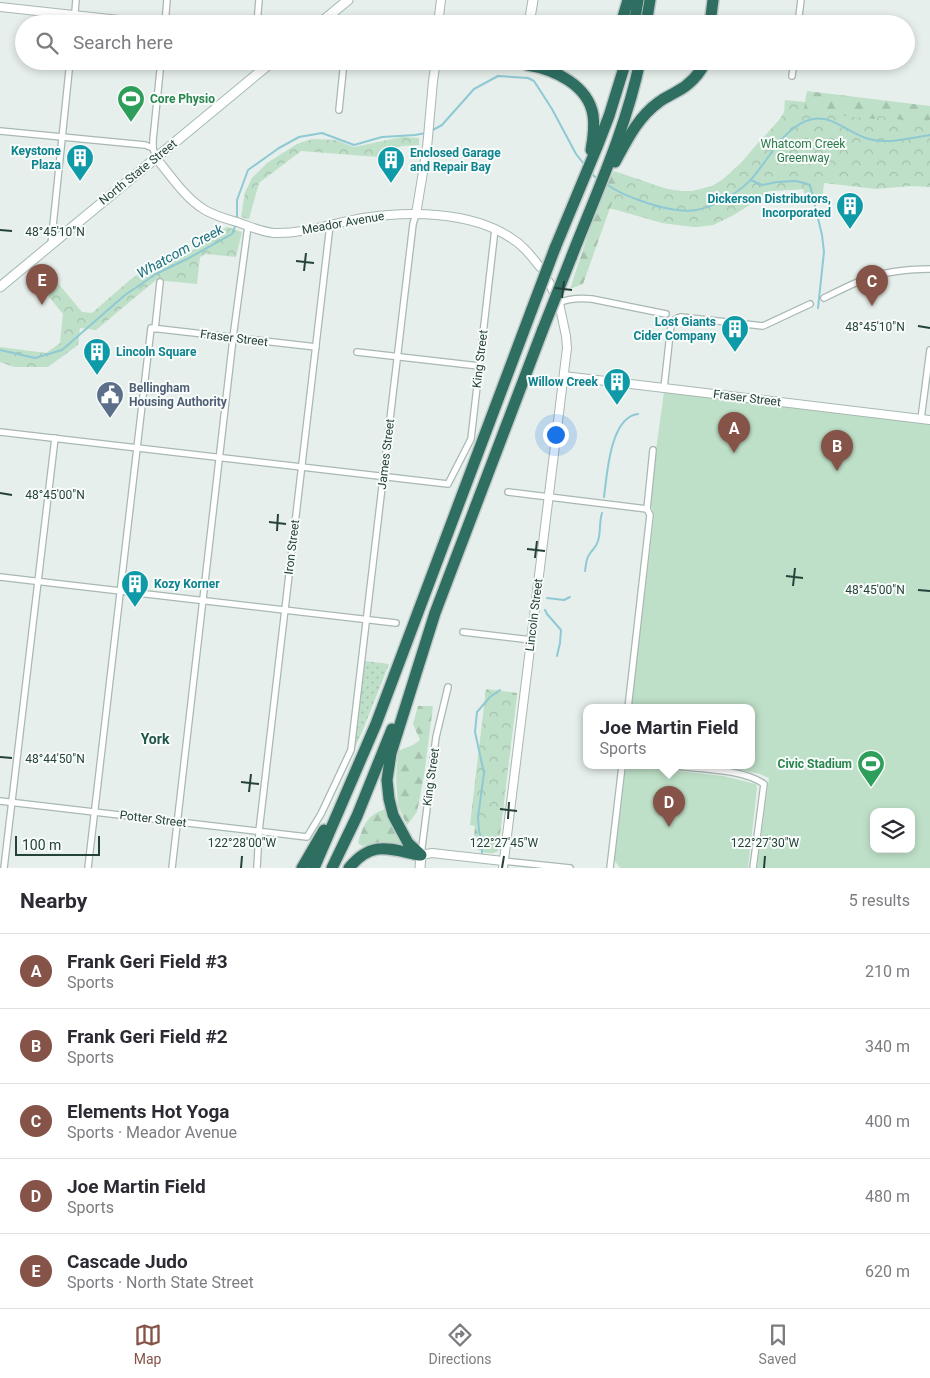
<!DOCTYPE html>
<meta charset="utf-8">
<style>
:root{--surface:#fff;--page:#f7f7f7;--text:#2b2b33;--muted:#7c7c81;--line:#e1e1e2;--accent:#855347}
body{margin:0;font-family:Roboto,sans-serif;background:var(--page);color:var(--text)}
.controls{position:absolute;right:15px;bottom:15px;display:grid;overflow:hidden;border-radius:10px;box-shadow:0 2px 8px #0003}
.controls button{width:45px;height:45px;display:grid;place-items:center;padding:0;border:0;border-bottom:1px solid var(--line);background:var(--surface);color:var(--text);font:25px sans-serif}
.scale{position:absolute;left:15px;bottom:12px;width:85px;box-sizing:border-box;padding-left:5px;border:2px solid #24423a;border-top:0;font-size:14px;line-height:18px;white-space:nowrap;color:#24423a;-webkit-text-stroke:4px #f7fbf9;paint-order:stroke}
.you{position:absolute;left:555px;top:434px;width:18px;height:18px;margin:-12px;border:4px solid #fff;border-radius:50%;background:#1a73e8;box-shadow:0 0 0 8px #1a73e833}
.badge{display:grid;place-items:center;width:32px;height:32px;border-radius:50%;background:var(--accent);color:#fff;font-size:16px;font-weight:700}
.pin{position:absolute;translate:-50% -41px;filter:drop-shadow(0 1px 2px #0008)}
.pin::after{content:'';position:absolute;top:26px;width:18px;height:15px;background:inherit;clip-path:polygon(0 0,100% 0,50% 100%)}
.popup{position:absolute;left:583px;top:704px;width:172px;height:65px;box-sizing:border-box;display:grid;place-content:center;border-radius:10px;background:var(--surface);filter:drop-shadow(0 1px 4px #0005);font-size:16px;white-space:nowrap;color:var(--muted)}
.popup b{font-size:19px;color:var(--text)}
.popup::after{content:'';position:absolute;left:50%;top:100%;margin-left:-10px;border:10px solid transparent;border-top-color:var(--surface)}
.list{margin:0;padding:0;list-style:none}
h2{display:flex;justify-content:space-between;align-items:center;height:65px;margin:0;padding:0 20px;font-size:21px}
h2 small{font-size:16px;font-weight:400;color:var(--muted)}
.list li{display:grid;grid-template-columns:32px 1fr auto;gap:15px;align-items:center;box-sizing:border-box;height:75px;padding:0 20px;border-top:1px solid var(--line)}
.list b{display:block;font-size:19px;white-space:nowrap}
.list p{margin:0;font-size:16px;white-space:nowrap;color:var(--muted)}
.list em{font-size:16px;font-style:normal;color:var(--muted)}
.icon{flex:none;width:28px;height:28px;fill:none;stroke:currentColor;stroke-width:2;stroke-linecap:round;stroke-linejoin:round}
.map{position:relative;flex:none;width:930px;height:868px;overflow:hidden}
.search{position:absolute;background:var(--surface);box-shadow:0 2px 8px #0003;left:15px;right:15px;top:15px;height:55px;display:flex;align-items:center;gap:12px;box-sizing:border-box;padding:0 18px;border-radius:28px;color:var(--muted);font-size:19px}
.sheet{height:440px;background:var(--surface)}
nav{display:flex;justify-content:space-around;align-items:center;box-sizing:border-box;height:70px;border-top:1px solid var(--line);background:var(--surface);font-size:14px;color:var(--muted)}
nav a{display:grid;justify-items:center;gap:2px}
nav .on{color:var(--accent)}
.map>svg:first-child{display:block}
</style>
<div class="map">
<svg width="930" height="868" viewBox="0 0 930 868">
<defs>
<pattern id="forest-firs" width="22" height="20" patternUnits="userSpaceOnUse" patternTransform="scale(1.25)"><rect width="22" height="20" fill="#bfe0c8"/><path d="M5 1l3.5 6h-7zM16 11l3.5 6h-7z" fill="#a4c1ad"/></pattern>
<pattern id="park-crowns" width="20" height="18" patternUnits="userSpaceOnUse" patternTransform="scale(1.25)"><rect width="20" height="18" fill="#bfe0c8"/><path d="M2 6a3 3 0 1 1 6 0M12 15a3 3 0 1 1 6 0" fill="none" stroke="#a4c1ad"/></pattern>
<pattern id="garden-dots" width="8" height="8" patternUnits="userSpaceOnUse" patternTransform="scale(1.25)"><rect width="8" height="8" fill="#bfe0c8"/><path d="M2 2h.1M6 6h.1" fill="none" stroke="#a4c1ad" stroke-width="1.8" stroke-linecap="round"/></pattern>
</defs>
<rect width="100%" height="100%" fill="#e6efeb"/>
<g fill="url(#forest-firs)">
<polygon points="807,91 930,106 930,187 828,137 822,199 808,202 803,189 769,191 713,225 695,227 663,223 610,208 583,284 570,289 599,201 614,171 667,189 681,191 692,191 712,186 721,181 738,166 805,102"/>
<path d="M486 689 517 693 498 851C490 856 479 852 473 846L475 826 470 825Z"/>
<polygon points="418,706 433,706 424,776 417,812 407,825 398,806 396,779 398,751 413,745 420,740 413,724"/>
<path d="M386 809 403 845C389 842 376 843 362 846L358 843C363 826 367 814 386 809Z"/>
</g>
<g fill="url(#park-crowns)">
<path d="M785 100 805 102 804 112 875 119 876 115 907 121 930 120V187L911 186 876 189 824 183 822 199 808 202 803 189 769 191 753 203 732 216 713 225 695 227 663 223 610 208 623 174C654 186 691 203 722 180 736 170 746 157 757 144 763 138 782 118 784 112 785 108 784 104 785 100Z"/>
<polygon points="402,137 419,138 419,145 402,146 379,153 378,157 301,151 259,183 249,219 241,217 245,192 252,178 267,163 297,144 312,139 336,140 354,147"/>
<polygon points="227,227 242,232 236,257 206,254 200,257 197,284 156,280 96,330 80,328 78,345 48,367 14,367 0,362 0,347 46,353 60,343 63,314 31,275 43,265 82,312 92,313 131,279 171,254 172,250 189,252 202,245 202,238"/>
<polygon points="486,692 517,695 501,825 471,821"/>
</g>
<polygon fill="url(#garden-dots)" points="365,661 389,664 364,727 353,752"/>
<g fill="#bfe0c8" fill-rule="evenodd">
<path d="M664 392 930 424V868H757L769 778 760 774 721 766H752V708H631L654 518 653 511 649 501ZM874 812H911V849H874Z"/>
<polygon points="631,766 723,776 756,784 757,788 748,868 620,868 615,861 615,857 625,773 626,770"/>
</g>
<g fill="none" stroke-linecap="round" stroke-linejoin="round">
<g stroke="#8ec9d4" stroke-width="2">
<polyline points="431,131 442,125 474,89 498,76 528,78 534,81 552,109 576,154 584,164"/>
<polyline points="590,172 597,179"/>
<polyline points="751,180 762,185 777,182 796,181 804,183 810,185 822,235 824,252 818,308"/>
<path d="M606 184C626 198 672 214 696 210 715 207 742 191 754 176 770 157 786 124 813 119 833 115 851 135 869 139 886 144 913 138 930 135"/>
<polyline points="237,219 237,200 248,170 279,148 299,137 322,133 354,145 382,137 415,135 426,133"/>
<polyline points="0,350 35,358 62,350 125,295 156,274 189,258 232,234 236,224"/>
<path d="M604 497C607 475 610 417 638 414"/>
<path d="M585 571C586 565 586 559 589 555 593 548 595 550 598 541 601 531 599 522 602 513"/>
<polyline points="547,598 564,600 570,597"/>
<polyline points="545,610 547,614 561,630 560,643 557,656"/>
<polyline points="482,853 482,842 479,831 478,817 484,773 475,732 477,712 490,697 500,690"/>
</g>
<defs>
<g id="minor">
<polyline points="74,24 76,0"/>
<polyline points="165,24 167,0"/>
<polyline points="257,24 259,0"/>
<polyline points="798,24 801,0"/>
<polyline points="792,76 794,61"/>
<polyline points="339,110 344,61"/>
<polyline points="0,131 145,145 153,148"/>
<polyline points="156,158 153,148 153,140 161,61"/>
<polyline points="51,245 70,61"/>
<path d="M824 298C836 292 848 286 860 281 882 272 907 269 930 269"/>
<path d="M559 303C569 298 581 298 592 299L666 314"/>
<polyline points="155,329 160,282"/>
<polyline points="357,352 479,366"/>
<path d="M664 388 671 325C673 320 676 318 681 317L763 326 810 304"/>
<polyline points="921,419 930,350"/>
<polyline points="0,432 448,484 471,439 495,229"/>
<polyline points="508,492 647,509"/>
<polyline points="0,577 396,623"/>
<polyline points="463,632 531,640"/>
<polyline points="628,708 650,515 647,509 653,450"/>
<path d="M676 766C701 769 743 769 764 784L753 868"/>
<polyline points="0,801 307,837 321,814 351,750 413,224 416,214"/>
<polyline points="421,855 436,737 448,687"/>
<polyline points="503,861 570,868"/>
<polyline points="4,868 55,438"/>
<polyline points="88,868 151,328 316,347"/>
<polyline points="172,868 234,330 248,226"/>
<polyline points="257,868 259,831 330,225"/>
<polyline points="610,868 622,766"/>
</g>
<g id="tertiary">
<polyline points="0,7 156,24"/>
<polyline points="438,24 441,0"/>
<path d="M156 158C171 176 185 198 205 210 215 216 227 219 237 222 249 226 261 232 274 233 304 234 334 223 363 218 409 211 471 211 511 238 523 245 531 256 540 267"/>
<polyline points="416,214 427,148 433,81 436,61"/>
<polyline points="549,282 553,291"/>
<polyline points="564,376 930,420"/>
<polyline points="421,855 432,853 503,861"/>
<polyline points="503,868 567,348 566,336 559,303"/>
</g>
<g id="secondary">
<polyline points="319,24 348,0"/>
<polyline points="529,24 533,0"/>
<polyline points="495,61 527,65"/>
<polyline points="0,287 273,61"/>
<polyline points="420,868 421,855"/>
</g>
<g id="motorway">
<polyline points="621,24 628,0"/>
<polyline points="634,24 638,0"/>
<polyline points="646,24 650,0"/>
<polyline points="710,24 713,0"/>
<polyline points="543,61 561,63 580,61"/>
<polyline points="672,61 678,62 687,61"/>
<path d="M527 65C554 69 588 85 593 115 595 127 593 139 591 150"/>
<path d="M615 162C627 140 638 117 659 102 664 98 671 95 676 92 690 85 699 75 706 61"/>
<polyline points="555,248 597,147 609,116 626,61"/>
<path d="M571 258C596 194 626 129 640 61"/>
<polyline points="421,855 408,843 393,815 389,799 387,780 391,753 435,613 543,329"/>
<polyline points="302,868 324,830"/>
<polyline points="314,868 376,724 532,309"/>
<polyline points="332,868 357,816 392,729"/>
<path d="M349 868C372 840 389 849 419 855"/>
</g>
</defs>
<use href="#minor" stroke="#a8b8b2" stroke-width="8"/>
<use href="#tertiary" stroke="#a8b8b2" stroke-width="10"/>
<use href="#secondary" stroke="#a4bbb3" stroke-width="11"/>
<use href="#motorway" stroke="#c2cac8" stroke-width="14"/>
<use href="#minor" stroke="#fff" stroke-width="5.5"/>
<use href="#tertiary" stroke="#fff" stroke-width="8"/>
<use href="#secondary" stroke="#fff" stroke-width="9"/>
<use href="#motorway" stroke="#2f6f62" stroke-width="11"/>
<defs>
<g id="motorway-bridge">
<polyline points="532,309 555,248"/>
<polyline points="543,329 571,258"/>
</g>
</defs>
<use href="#motorway-bridge" stroke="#c2cac8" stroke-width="14" stroke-linecap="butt"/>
<use href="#motorway-bridge" stroke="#2f6f62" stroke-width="11"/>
</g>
<path fill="none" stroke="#24423a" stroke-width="2" d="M0 230 12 231M296 261 314 263M304 271 306 253M555 288 572 290M562 298 564 281M918 326 930 328M0 493 12 495M269 522 286 524M277 531 278 514M527 549 545 551M535 558 537 541M786 576 803 578M793 586 795 568M918 590 930 591M0 757 12 758M241 782 259 784M249 792 251 774M500 809 517 811M508 819 509 802M241 868 242 856M502 868 504 856M764 868 765 856"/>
<defs>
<symbol id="stadium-pin" viewBox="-11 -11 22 30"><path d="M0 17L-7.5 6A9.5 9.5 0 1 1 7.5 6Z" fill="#2e9e5b" stroke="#f7fbf9"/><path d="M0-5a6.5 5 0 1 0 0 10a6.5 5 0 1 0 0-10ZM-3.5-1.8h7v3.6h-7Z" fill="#fff"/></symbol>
<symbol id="building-pin" viewBox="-11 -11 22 30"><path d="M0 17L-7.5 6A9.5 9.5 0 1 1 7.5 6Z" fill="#0f9aa8" stroke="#f7fbf9"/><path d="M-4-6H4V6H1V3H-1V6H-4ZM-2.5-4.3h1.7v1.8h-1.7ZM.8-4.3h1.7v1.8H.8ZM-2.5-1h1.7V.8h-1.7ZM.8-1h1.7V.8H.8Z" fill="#fff"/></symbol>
<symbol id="civic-pin" viewBox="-11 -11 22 30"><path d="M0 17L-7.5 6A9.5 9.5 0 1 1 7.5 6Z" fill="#5c6f8a" stroke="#f7fbf9"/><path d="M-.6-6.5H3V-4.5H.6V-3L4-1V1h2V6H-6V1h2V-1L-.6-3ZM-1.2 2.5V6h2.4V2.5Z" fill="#fff"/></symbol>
</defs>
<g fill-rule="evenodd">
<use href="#stadium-pin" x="115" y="83" width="32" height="43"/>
<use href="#building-pin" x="64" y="142" width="32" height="43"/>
<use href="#building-pin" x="375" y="144" width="32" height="43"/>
<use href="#building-pin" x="834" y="190" width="32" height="43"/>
<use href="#building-pin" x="719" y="313" width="32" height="43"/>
<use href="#building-pin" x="81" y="336" width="32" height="43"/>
<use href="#building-pin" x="601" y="366" width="32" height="43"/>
<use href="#civic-pin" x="94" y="379" width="32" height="43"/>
<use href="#building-pin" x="119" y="568" width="32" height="43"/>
<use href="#stadium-pin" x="855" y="748" width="32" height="43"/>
</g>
<g text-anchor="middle" stroke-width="4" stroke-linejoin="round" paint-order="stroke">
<g font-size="12" font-weight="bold" fill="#27864d" stroke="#f7fbf9" text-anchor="start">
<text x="150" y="103">Core Physio</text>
<text x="852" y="768" text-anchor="end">Civic Stadium</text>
</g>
<g font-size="12" fill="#2d7a4b" stroke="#f7fbf9">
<text x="803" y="148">Whatcom Creek<tspan x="803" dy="14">Greenway</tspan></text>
</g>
<g font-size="12" font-weight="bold" fill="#0d838f" stroke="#f7fbf9" text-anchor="end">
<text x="61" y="155">Keystone<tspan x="61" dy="14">Plaza</tspan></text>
<text x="410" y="157" text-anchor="start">Enclosed Garage<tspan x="410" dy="14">and Repair Bay</tspan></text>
<text x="831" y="203">Dickerson Distributors,<tspan x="831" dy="14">Incorporated</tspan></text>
<text x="716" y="326">Lost Giants<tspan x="716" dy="14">Cider Company</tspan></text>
<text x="116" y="356" text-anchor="start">Lincoln Square</text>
<text x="598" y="386">Willow Creek</text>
<text x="154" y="588" text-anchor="start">Kozy Korner</text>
</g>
<g font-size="12" fill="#24423a" stroke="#f7fbf9">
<text transform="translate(138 172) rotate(-39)" y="4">North State Street</text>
<text transform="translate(343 223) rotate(-10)" y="4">Meador Avenue</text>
<text transform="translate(234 338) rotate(7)" y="4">Fraser Street</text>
<text transform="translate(480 359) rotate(-83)" y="4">King Street</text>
<text transform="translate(747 398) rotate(7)" y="4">Fraser Street</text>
<text transform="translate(386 454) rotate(-83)" y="4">James Street</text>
<text transform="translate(292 547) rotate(-83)" y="4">Iron Street</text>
<text transform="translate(534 615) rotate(-83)" y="4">Lincoln Street</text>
<text transform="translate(431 777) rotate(-82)" y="4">King Street</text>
<text transform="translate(153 819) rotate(7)" y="4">Potter Street</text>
</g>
<g font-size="12" font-weight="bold" fill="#4e5e75" stroke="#f7fbf9" text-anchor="start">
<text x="129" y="392">Bellingham<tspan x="129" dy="14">Housing Authority</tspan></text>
</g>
<g font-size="14" font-style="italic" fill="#1c6f80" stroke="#f7fbf9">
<text transform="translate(180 251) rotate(-29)" y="5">Whatcom Creek</text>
</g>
<g font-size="14" font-weight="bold" fill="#1f5548" stroke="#f7fbf9">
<text x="155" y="744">York</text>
</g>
</g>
<g font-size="12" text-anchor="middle" fill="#24423a" stroke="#f7fbf9" stroke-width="4" stroke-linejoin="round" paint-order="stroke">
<text x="55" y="236">48°45'10"N</text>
<text x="875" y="331">48°45'10"N</text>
<text x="55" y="499">48°45'00"N</text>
<text x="875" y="594">48°45'00"N</text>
<text x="55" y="763">48°44'50"N</text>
<text x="242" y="847">122°28'00"W</text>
<text x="504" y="847">122°27'45"W</text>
<text x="765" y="847">122°27'30"W</text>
</g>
</svg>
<div class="controls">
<button><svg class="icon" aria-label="layers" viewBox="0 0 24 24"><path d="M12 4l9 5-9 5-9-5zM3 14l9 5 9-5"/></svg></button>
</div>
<div class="scale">100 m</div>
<div class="you"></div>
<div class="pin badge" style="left:734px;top:453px">A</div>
<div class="pin badge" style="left:837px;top:471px">B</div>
<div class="pin badge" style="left:872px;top:306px">C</div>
<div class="pin badge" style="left:669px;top:827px">D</div>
<div class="popup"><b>Joe Martin Field</b>Sports</div>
<div class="pin badge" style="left:42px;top:305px">E</div>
<div class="search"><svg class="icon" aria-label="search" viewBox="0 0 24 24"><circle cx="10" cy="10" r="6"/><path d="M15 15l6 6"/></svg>Search here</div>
</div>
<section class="sheet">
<h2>Nearby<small>5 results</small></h2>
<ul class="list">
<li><span class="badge">A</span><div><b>Frank Geri Field #3</b><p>Sports</p></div><em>210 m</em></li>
<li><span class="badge">B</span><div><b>Frank Geri Field #2</b><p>Sports</p></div><em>340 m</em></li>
<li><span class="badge">C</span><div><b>Elements Hot Yoga</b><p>Sports · Meador Avenue</p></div><em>400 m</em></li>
<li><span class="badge">D</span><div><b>Joe Martin Field</b><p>Sports</p></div><em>480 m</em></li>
<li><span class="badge">E</span><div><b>Cascade Judo</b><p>Sports · North State Street</p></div><em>620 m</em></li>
</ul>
</section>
<nav>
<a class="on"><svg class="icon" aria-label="map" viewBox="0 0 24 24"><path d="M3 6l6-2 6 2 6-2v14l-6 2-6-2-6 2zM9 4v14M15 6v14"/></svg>Map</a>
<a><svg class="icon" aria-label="directions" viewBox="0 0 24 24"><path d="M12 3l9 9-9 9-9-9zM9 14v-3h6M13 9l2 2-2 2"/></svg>Directions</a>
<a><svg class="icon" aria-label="saved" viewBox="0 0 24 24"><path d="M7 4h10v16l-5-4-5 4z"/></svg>Saved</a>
</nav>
